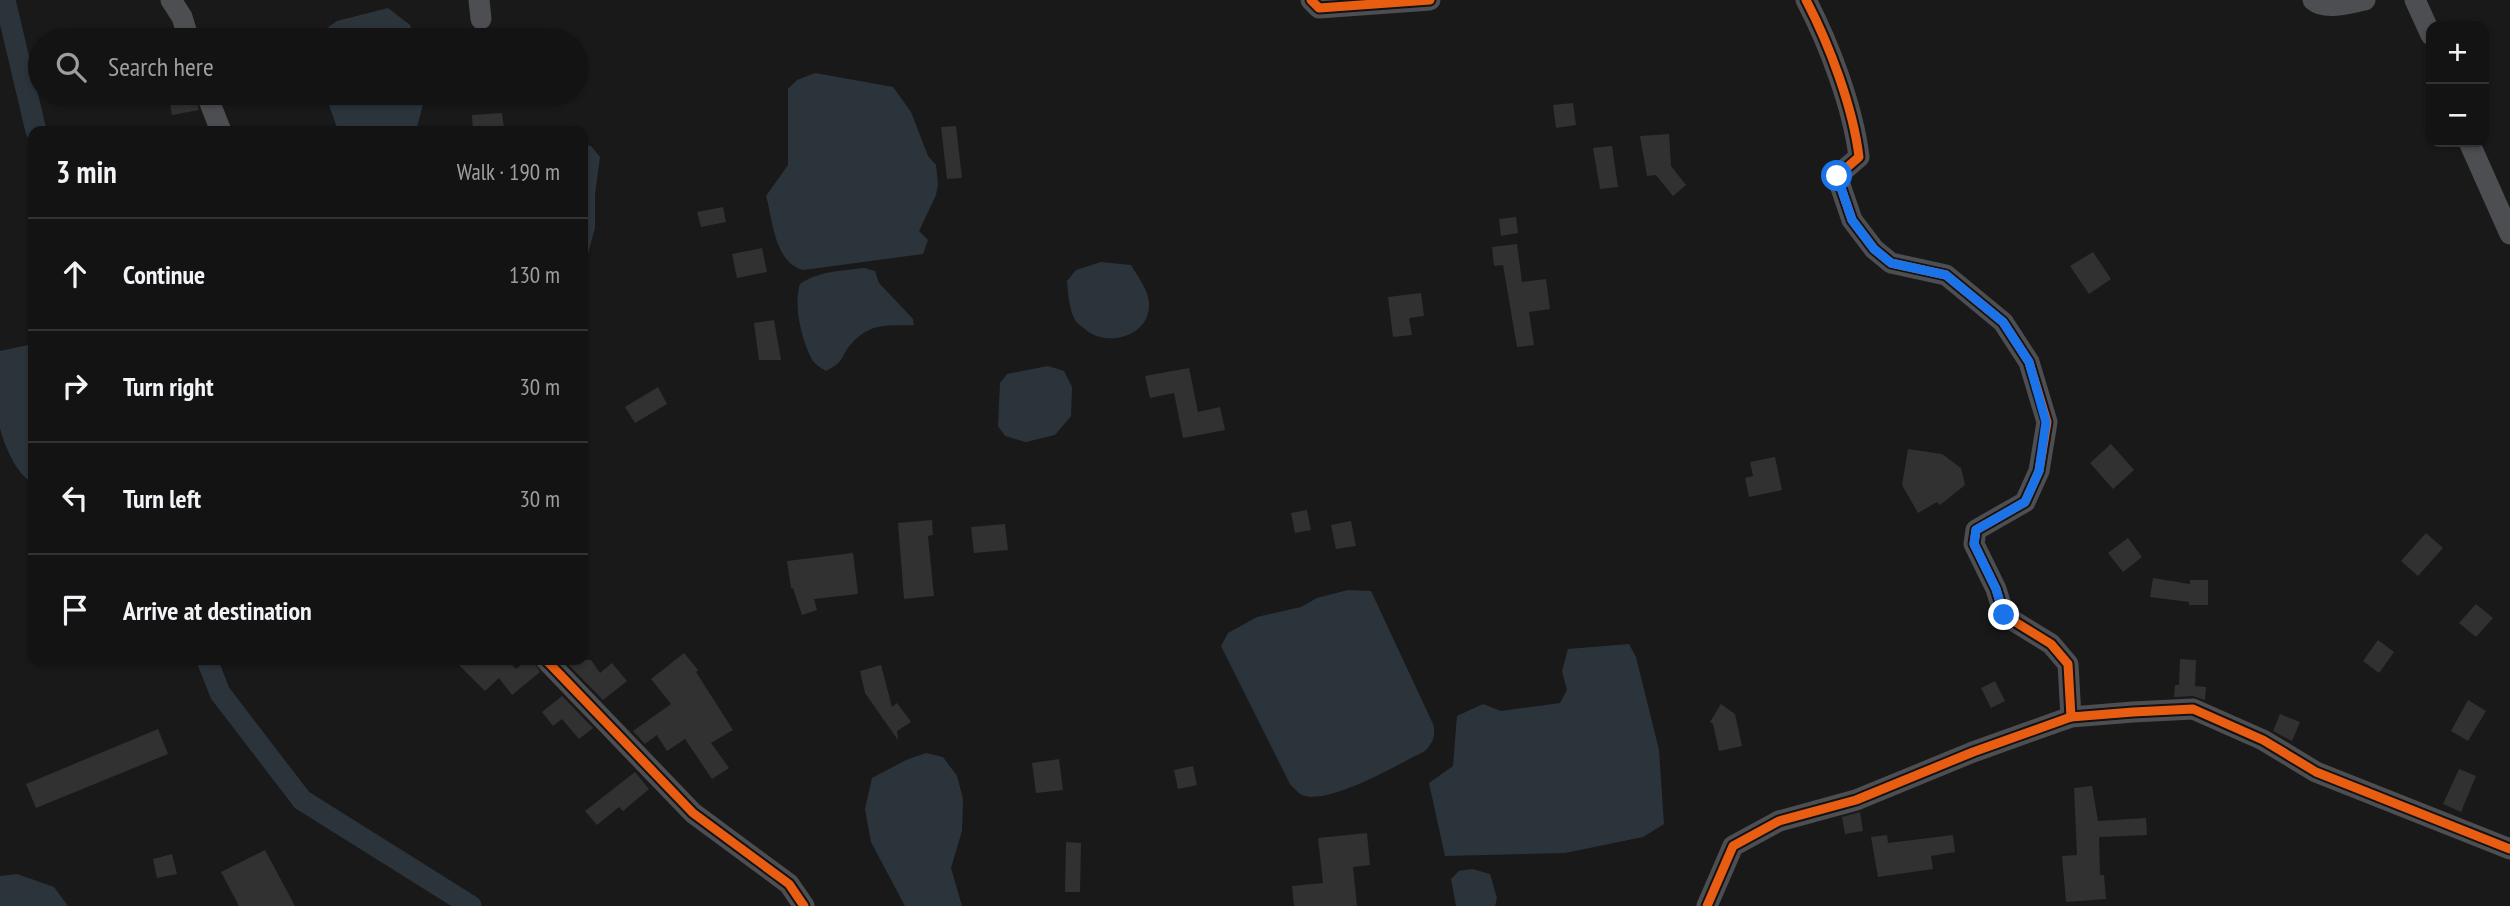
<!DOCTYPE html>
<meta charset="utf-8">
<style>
:root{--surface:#131313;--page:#1c1c1c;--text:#f1f3f6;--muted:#9d9ea0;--line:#323233}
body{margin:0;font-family:"PT Sans Narrow",sans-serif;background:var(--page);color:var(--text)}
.controls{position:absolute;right:21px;top:21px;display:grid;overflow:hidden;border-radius:14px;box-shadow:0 2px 5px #0004}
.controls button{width:63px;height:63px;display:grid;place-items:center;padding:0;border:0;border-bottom:2px solid var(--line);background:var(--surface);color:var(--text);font:35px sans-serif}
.stop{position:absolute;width:21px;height:21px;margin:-16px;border:5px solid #1a73e8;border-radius:50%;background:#fff}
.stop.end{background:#1a73e8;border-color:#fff;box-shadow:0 2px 7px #0008}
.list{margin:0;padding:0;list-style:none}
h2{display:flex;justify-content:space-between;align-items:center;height:91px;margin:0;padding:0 28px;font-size:30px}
h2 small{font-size:23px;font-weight:400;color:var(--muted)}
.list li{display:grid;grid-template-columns:46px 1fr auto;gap:21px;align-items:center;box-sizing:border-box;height:112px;padding:0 28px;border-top:2px solid var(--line)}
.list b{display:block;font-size:26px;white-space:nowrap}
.list em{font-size:23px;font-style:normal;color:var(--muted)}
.icon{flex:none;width:38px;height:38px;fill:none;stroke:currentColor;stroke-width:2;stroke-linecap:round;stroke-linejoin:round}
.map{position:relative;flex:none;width:2510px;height:906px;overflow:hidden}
.search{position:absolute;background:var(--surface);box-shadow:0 2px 5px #0004;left:28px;top:28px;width:560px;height:77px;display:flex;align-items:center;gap:18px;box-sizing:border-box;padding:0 24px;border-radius:38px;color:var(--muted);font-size:26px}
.panel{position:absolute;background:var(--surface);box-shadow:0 2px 5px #0004;left:28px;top:126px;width:560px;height:539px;border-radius:14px}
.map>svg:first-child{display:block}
</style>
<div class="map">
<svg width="2510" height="906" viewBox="0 0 2510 906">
<rect width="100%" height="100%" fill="#191919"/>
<g fill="#2c343b">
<polygon points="388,8 410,25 415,40 320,40 320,33 337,21"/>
<path d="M815 73 893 87 911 112 928 156 936 165 938 184 936 195 919 231 928 240 923 254 803 270C774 262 773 220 766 196L788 165V89L797 80Z"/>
<polygon points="325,93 425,93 425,97 416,131 338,131"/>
<polygon points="583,144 591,146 600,157 595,194 595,228 583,272"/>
<path d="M1101 262 1131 265C1137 276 1149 290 1149 304 1150 337 1106 348 1085 329 1081 326 1076 323 1074 318 1069 307 1068 293 1067 281L1076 270Z"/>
<path d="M864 268 875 271 879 283 913 319 914 325C888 326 871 322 852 343 839 357 847 360 826 371 821 368 816 365 813 361 802 342 793 305 800 284 818 271 842 271 864 268Z"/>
<path d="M33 344V482C18 478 3 443 0 428 0 404 0 375 0 351Z"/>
<polygon points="1048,366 1064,371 1072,387 1071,416 1055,435 1026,442 1005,436 998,426 1000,383 1007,374"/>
<path d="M1348 590 1371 591 1433 724C1436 736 1433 742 1425 751 1400 763 1329 806 1302 795 1298 793 1294 788 1290 784L1221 646 1228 633 1257 617 1301 607 1317 598Z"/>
<polygon points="1629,644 1636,657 1659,750 1664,824 1643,837 1565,853 1445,856 1429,783 1453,766 1457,716 1483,704 1501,711 1560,703 1567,690 1562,671 1568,649"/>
<polygon points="926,753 943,757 957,776 963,799 962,831 951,868 962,906 905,906 871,842 865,809 872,778 906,760"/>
<polygon points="1472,869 1490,874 1497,898 1495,906 1456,906 1451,879 1459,871"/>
<polygon points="17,874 54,887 68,906 0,906 0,876"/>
</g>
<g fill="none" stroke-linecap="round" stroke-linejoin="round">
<g stroke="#2c343b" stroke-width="21">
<polyline points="5,0 36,131"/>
<polyline points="207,660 220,693 302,800 471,906"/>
</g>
</g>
<g fill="#313131">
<polygon points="168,93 193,93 199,110 172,115"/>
<polygon points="1573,103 1576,125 1556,128 1553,105"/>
<polygon points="502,113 504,128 473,130 472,115"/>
<polygon points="956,126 962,178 947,179 941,127"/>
<polygon points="1669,134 1671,166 1686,185 1673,196 1656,175 1647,176 1640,136"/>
<polygon points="1612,146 1618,187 1600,189 1593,148"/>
<polygon points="723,207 726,222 701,227 697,212"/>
<polygon points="1516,217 1518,233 1501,236 1499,219"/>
<polygon points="1517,244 1522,282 1546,279 1550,309 1529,312 1534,345 1517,347 1503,265 1494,266 1492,247"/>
<polygon points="762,248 767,272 737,278 732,254"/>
<polygon points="2093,252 2111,279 2089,294 2070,266"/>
<polygon points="1421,293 1424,316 1409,318 1412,335 1393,337 1388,297"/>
<polygon points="774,320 781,360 759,360 754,323"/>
<polygon points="1189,368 1198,412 1220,407 1225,430 1183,438 1174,393 1150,398 1145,376"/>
<polygon points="658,387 667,404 635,423 625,407"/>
<polygon points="2111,444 2134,470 2113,489 2090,463"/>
<polygon points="1908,449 1942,454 1961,468 1965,485 1940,505 1937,502 1918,513 1902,485"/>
<polygon points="1775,457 1782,490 1749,497 1745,478 1753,476 1750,462"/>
<polygon points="1307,510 1311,530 1295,533 1291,513"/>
<polygon points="932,520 933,535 928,536 934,596 904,599 898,523"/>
<polygon points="1351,521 1356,546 1336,549 1331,525"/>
<polygon points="1005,524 1008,550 974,553 971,527"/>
<polygon points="2426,533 2443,548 2418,576 2401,561"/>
<polygon points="2128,538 2142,557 2123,572 2108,553"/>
<polygon points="853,553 858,594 814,599 817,610 802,615 793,588 791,588 787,561"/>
<polygon points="2153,578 2190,584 2190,580 2208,580 2208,605 2189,605 2189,602 2150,597"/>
<polygon points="2476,604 2493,618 2476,637 2459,623"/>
<polygon points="2378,640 2394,652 2379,673 2363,661"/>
<polygon points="684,653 698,670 696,672 733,730 711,743 729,768 712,779 685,739 667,751 657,735 645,744 633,731 671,704 651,679"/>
<polygon points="2180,659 2196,660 2195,686 2206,687 2205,700 2193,696 2174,697 2175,685 2179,685"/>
<polygon points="454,660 517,660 512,665 516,669 527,660 533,660 540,672 512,695 499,678 485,691"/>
<polygon points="564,660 591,660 600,673 612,663 627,681 603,700"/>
<polygon points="881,665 892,707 897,703 911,722 897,731 898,740 865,693 860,671"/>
<polygon points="1995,681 2005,701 1991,708 1981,688"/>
<polygon points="562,696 593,728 579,739 562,719 553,726 542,712"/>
<polygon points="2468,700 2486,711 2468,741 2451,731"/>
<polygon points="1721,704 1735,714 1742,746 1719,751 1713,724 1710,722"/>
<polygon points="2280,714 2300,722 2292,741 2273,731"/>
<polygon points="158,729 168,754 36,808 26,784"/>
<polygon points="1059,759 1063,790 1036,793 1032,763"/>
<polygon points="1193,766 1197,785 1178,789 1174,770"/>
<polygon points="2459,769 2476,776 2461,812 2443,804"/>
<polygon points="635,772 649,789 623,811 619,807 597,825 585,811"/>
<polygon points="2092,786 2098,821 2146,818 2147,835 2099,837 2100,875 2104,875 2106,899 2066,902 2062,856 2077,855 2074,788"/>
<polygon points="1860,812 1863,831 1845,834 1842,817"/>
<polygon points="1367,833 1370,865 1353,867 1357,906 1294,906 1292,886 1323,883 1318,838"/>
<polygon points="1887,835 1888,843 1953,835 1955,852 1931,856 1933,869 1878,877 1871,837"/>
<polygon points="1066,842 1081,843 1080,892 1065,892"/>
<polygon points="265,850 295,906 239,906 221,872"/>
<polygon points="172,854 177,874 157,878 153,859"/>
</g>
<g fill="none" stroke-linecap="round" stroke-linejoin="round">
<g stroke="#4d4e52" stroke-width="21">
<polyline points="171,0 182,17 189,40"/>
<polyline points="479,0 481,19"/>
<polyline points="1311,0 1319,8 1430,0"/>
<path d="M1806 0C1829 44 1853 107 1859 157L1837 176 1852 220 1874 249 1891 263 1946 275 2003 322 2029 362 2047 422 2039 471 2025 502 1976 530 1974 544 1996 589 2004 615 2051 644 2068 664 2071 717"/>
<path d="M2313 0C2326 11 2350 3 2365 0"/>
<polyline points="2415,0 2431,35"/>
<polyline points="206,93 221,131"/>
<polyline points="2469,142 2510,234"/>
<polyline points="546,660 693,813 789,884 804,906"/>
<polyline points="1707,906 1733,846 1779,821 1856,800 1973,752 2071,717 2133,712 2193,709 2263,740 2316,772 2510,849"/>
</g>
<defs>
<g id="cycleway">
<polyline points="1311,0 1319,8 1430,0"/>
<path d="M1806 0C1829 44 1853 107 1859 157L1837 176 1852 220 1874 249 1891 263 1946 275 2003 322 2029 362 2047 422 2039 471 2025 502 1976 530 1974 544 1996 589 2004 615 2051 644 2068 664 2071 717"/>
<polyline points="546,660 693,813 789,884 804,906"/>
<polyline points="1707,906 1733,846 1779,821 1856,800 1973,752 2071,717 2133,712 2193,709 2263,740 2316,772 2510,849"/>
</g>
</defs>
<use href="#cycleway" stroke="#131315" stroke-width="13"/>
<use href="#cycleway" stroke="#e95d12" stroke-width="9"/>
</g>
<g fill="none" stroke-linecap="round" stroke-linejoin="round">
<polyline stroke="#1a73e8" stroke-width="9" points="1837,176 1852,220 1874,249 1891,263 1946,275 2003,322 2029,362 2046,422 2039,471 2025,502 1976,530 1974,544 1996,589 2004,615"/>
</g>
</svg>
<div class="controls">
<button>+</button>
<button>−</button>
</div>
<div class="stop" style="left:1837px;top:176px"></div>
<div class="stop end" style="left:2004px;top:615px"></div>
<div class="search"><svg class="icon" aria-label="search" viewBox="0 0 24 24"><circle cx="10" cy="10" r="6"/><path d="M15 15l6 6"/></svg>Search here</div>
<section class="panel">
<h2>3 min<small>Walk · 190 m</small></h2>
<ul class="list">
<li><svg class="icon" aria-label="ahead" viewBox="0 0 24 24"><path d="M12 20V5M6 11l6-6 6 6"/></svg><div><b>Continue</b></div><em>130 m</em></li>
<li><svg class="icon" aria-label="right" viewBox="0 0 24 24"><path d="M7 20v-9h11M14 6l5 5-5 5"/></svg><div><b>Turn right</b></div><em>30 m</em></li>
<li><svg class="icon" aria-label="left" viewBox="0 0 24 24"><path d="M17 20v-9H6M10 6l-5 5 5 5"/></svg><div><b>Turn left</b></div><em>30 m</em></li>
<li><svg class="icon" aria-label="arrive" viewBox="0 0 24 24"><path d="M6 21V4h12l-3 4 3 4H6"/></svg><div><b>Arrive at destination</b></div></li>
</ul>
</section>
</div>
